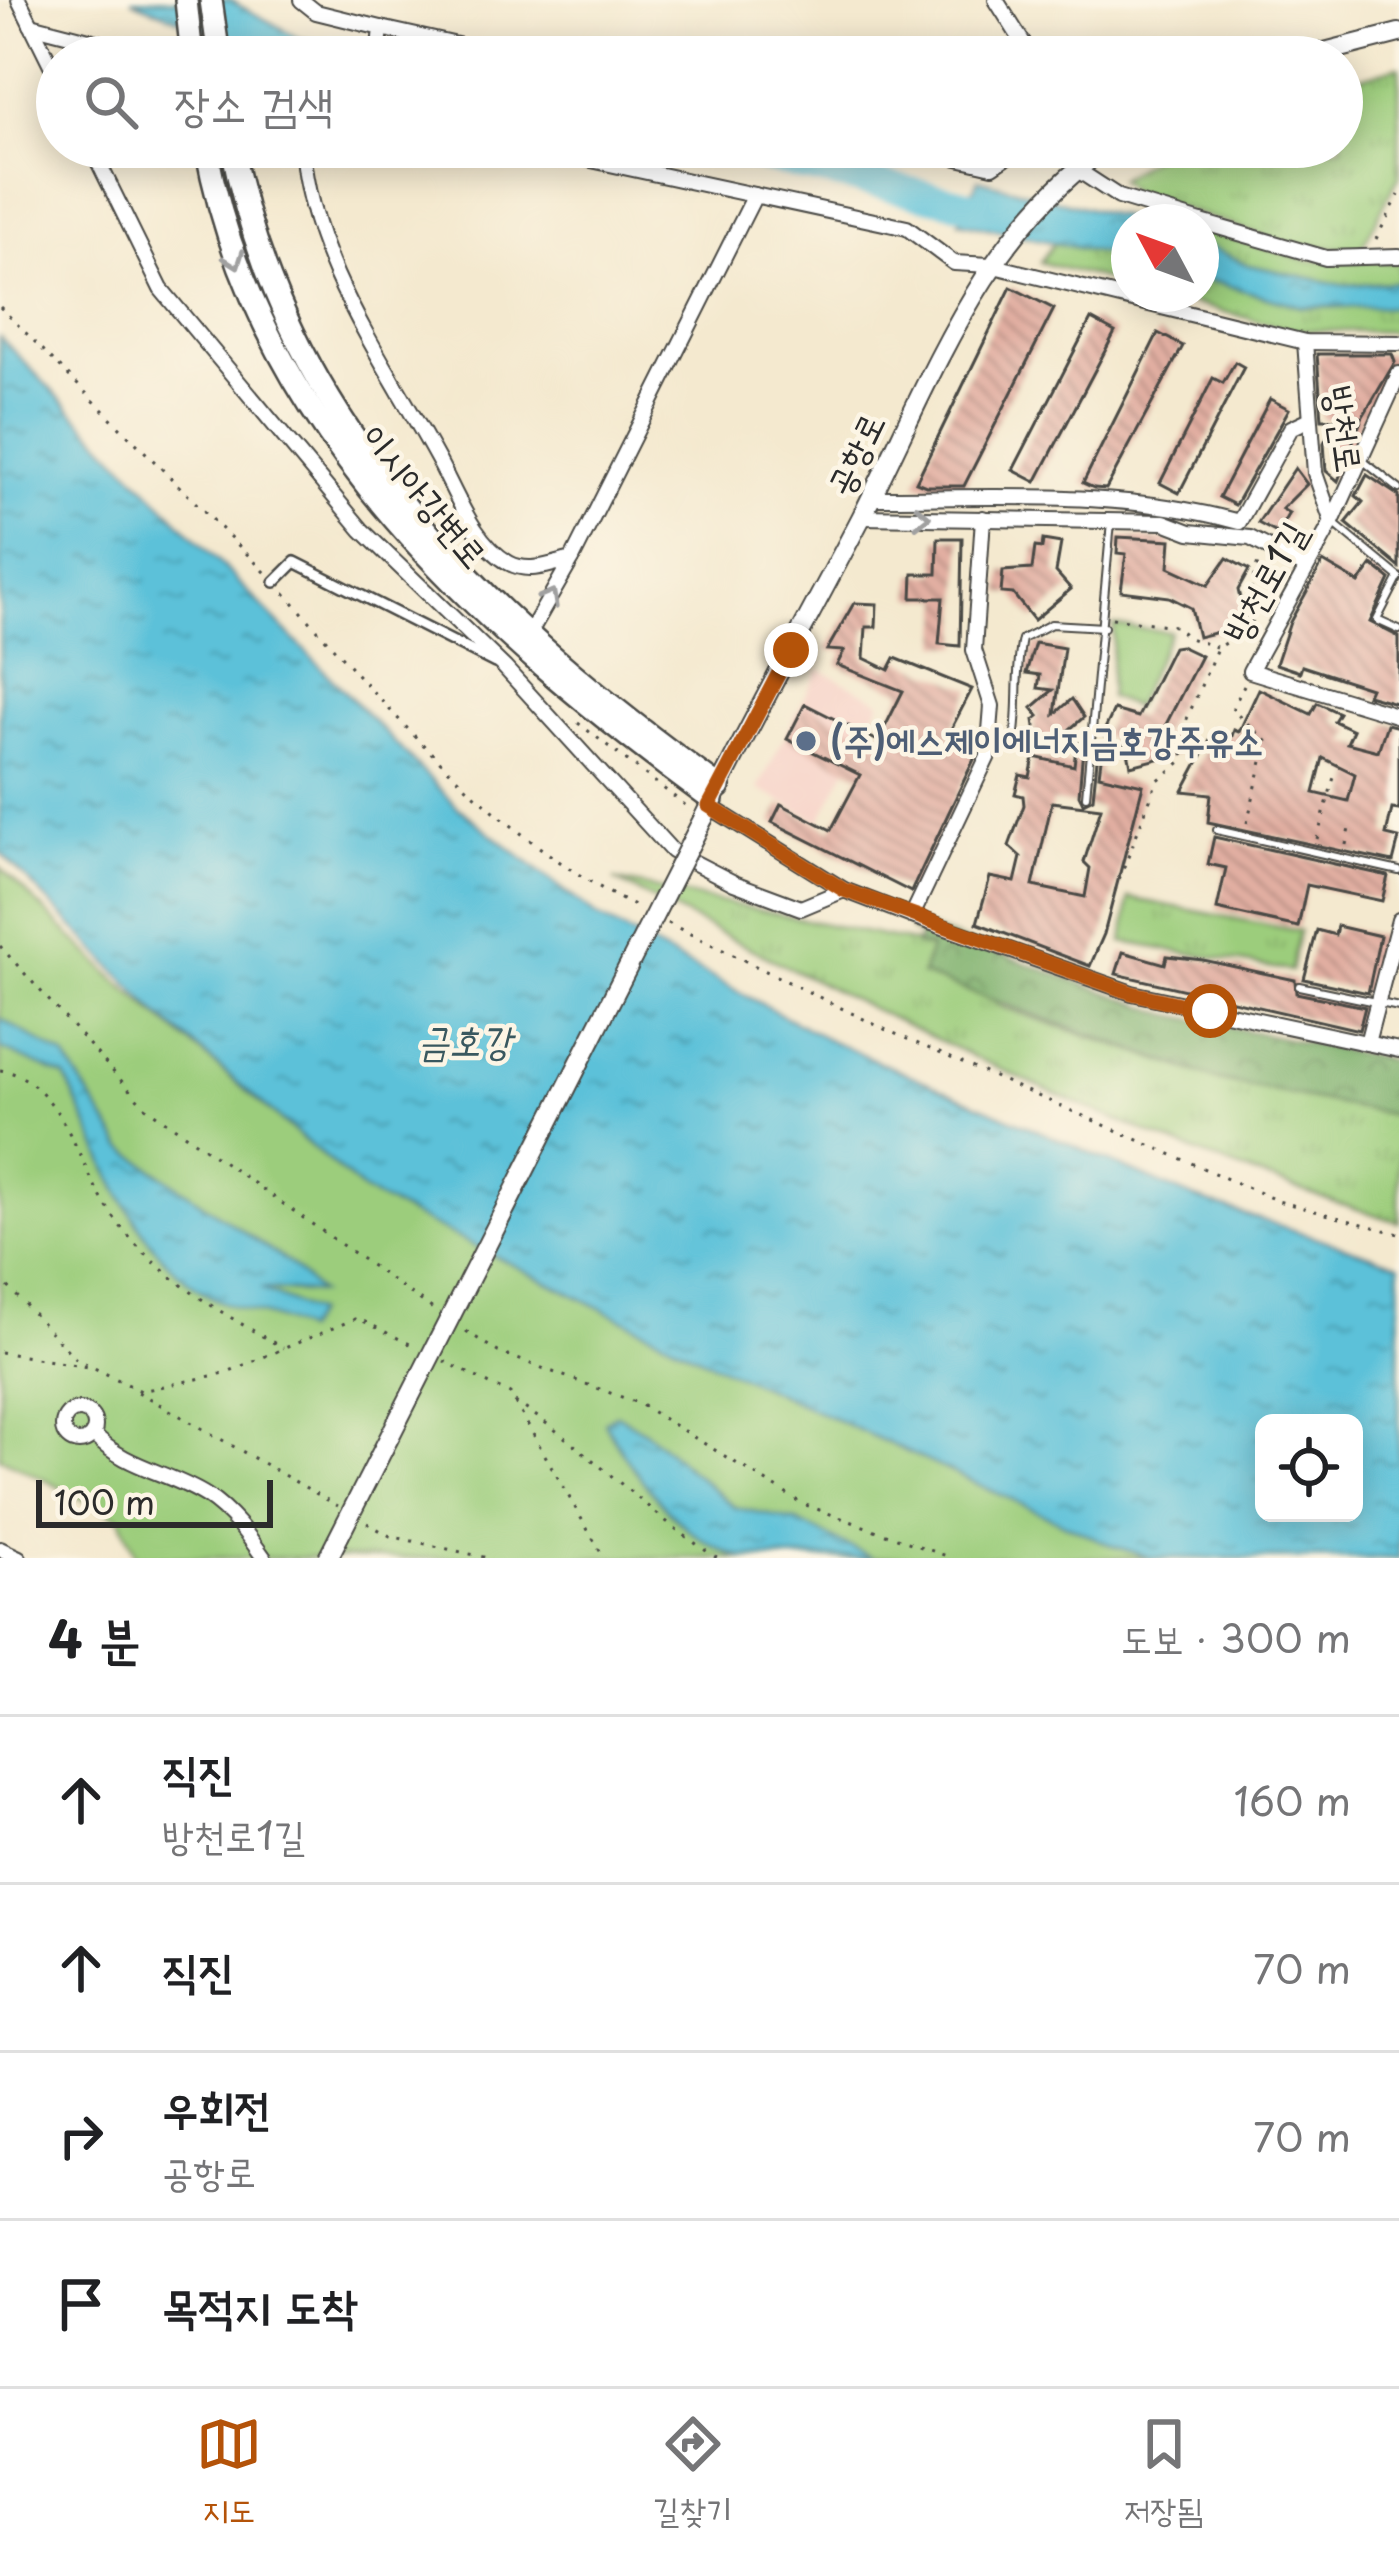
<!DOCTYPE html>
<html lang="ko">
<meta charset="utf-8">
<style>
:root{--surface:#fff;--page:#f2f2f2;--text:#202124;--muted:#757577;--line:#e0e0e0;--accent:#b45309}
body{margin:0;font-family:"Playpen Sans","Poor Story",sans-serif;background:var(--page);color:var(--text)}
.controls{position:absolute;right:36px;bottom:36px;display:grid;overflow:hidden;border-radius:18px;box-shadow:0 6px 30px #0003}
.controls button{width:108px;height:108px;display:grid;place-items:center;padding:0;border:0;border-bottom:3px solid var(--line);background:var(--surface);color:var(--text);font:60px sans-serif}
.compass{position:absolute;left:1111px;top:204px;width:108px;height:108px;border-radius:50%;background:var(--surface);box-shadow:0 6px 30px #0003;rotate:311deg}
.scale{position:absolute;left:36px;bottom:30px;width:237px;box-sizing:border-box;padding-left:12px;border:6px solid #2b2b2b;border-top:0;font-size:33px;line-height:42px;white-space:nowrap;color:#2b2b2b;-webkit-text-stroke:9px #fcf5e5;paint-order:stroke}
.stop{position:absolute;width:36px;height:36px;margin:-27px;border:9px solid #b45309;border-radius:50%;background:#fff}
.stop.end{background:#b45309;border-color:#fff;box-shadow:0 3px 12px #0008}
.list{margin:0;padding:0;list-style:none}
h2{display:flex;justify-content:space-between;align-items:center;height:156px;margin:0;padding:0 48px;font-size:51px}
h2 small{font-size:39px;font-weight:400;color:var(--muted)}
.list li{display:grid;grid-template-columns:78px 1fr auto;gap:36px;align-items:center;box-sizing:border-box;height:168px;padding:0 48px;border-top:3px solid var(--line)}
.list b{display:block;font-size:45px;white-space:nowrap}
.list p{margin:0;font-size:39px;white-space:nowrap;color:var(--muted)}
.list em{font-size:39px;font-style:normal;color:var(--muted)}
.icon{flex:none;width:66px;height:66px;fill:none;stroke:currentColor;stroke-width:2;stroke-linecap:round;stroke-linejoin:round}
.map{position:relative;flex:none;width:1399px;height:1558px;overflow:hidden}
.search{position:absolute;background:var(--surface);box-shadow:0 6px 30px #0003;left:36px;right:36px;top:36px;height:132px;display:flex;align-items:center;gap:30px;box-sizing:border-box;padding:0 42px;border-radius:66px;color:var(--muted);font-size:45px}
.sheet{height:828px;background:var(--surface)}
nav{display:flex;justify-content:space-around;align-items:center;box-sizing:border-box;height:168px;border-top:3px solid var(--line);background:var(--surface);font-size:33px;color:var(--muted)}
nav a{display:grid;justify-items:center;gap:6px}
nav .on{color:var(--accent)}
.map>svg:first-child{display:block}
</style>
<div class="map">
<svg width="1399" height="1558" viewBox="0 0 1399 1558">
<defs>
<pattern id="grass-tufts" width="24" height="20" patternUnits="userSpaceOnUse" patternTransform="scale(3)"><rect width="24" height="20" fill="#9ccd7c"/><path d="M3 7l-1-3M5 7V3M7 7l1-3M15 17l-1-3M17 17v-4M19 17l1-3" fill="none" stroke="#87b06b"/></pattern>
<pattern id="forest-crowns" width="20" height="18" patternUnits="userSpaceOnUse" patternTransform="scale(3)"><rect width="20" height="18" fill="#7db06c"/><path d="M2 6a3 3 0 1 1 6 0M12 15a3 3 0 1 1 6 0" fill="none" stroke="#678f59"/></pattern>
<pattern id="water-ripples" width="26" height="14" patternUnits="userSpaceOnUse" patternTransform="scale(3)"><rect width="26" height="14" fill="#5bc1d9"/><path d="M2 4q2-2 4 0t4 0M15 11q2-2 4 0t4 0" fill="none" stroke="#4b9db0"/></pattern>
<pattern id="building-back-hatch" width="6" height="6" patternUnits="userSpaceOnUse" patternTransform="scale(3)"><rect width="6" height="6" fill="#e2afa2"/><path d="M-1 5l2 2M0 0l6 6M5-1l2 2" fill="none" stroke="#b78f84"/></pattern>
</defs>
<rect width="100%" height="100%" fill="#fcf5e5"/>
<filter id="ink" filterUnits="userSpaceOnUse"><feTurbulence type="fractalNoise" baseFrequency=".00833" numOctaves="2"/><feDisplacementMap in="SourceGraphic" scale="24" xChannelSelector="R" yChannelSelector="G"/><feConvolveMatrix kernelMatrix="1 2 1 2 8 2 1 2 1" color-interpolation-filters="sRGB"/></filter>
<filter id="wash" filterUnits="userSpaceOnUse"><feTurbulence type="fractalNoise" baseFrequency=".004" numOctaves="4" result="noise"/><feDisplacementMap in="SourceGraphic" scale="48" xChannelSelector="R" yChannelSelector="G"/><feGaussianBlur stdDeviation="2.7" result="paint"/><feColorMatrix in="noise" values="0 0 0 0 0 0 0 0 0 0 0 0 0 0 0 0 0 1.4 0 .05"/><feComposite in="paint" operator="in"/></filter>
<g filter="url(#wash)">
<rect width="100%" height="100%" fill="#f4e9cf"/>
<polygon fill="#f7d1c7" points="819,669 881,701 820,821 758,789"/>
<g fill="url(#grass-tufts)" stroke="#647c54" stroke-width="3">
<polygon points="1399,66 1399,176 1361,250 1293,245 1133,193 1118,180 1168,147 1342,147 1342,83"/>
<polygon points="1201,230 1307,260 1399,262 1399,282 1342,285 1249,265 1201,243"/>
<polygon points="1054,243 1129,259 1129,286 1040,262"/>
<polygon points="1201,278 1302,307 1399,307 1399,332 1291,330 1159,294 1201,294"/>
<path d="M614 880 931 946 1001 1007 1218 1080 1399 1116V1222C1125 1141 869 1008 614 880Z"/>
<polygon points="1129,898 1299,931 1291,971 1123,942"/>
</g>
<polygon fill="url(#forest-crowns)" stroke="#546e4c" stroke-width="3" points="914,923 1167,1014 1399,1062 1399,1116 1218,1080 922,975 930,947 917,945 920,936 910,930"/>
<g fill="#9ccd7c" stroke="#647c54" stroke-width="3">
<polygon points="1114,625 1170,632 1134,707 1109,697"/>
<polygon points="0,867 117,981 365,1192 1172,1558 137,1558 120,1518 0,1457"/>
</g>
<g fill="url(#water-ripples)" stroke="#437682" stroke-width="3" fill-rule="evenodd">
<polygon points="131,0 229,0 302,39 378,57 271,57"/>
<polygon points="978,179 1140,222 1129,222 1129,259 959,222"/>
<polygon points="1201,243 1249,265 1342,285 1399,282 1399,307 1302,307 1201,278"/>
<path d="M0 337 457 807 598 917 831 1041 1196 1199 1399 1264V1558H1152L1113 1546 714 1364 365 1192 161 1017 0 852ZM1264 1423H1354V1513H1264Z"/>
<path d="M0 1018 65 1057 123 1148 290 1264 319 1293 261 1289 315 1313 303 1331C275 1313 244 1313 215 1299 132 1255 105 1156 65 1077L0 1048Z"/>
<path d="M617 1414 645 1431 734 1507 796 1521 873 1558C836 1558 774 1558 741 1557 678 1540 635 1474 604 1422Z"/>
</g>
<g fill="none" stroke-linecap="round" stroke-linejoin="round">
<polyline stroke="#5bc1d9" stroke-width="30" points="718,147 1008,214"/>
</g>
<g id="blocks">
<g fill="url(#building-back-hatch)" fill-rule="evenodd">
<polygon points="1011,287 1054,309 964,486 926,486 916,482"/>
<polygon points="1091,319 1115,332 1036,482 1013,470"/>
<polygon points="1158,333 1183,346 1106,489 1094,488 1083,483"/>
<polygon points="1317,354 1392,354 1395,362 1362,418 1338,481 1326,471 1324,443 1335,419 1322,419"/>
<polygon points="1235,362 1244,367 1179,493 1160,483 1213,378 1223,383"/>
<polygon points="1270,399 1289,409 1235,505 1219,497"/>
<polygon points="1295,468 1307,484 1282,509 1289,513 1277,533 1258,523"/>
<polygon points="1367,475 1399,496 1399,567 1346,523 1363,502 1356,496"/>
<polygon points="1118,537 1171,540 1169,567 1208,585 1227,558 1249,570 1238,590 1246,625 1198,637 1191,608 1169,597 1121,591 1126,554 1117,553"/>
<polygon points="938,538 962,538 960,646 939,644 943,598 912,598 913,574 937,574"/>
<polygon points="1043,540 1061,543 1056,572 1071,589 1034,620 1013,594 1001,593 1003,571 1032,569 1035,547 1042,548"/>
<polygon points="1323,562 1359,583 1372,565 1390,579 1370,622 1399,637 1399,704 1367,695 1370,688 1302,666 1300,672 1276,664 1290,622"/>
<polygon points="854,603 877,604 876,627 866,627 864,658 889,670 895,658 972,689 948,735 977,753 911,892 772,822 781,804 831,830 860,775 787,739 805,704 878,741 903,691 837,665 844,651 827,650"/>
<polygon points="1035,643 1064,648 1055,714 1072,699 1084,717 1048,748 1036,733 1034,720 1039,716 1032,708 1053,690 1038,688 1040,675 1026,673"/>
<polygon points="1180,646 1201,656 1159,738 1175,734 1178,754 1131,766 1127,747 1102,735 1114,710 1138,717 1173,647"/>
<path d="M1259 689 1311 714 1317 703 1339 713 1334 721 1353 730 1347 743 1378 751 1387 724 1399 727V810L1392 809 1386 835 1399 838 1393 862 1208 822 1211 794 1183 791 1216 729 1232 736 1234 730 1239 732ZM1323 758 1355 774 1348 801 1314 793Z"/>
<path d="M1076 747 1083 748 1079 795 1083 803 1093 798 1098 750 1102 751 1099 775 1143 785 1104 934 1090 966 977 923 990 877 1015 882 1021 857 1009 846 1024 805 1023 796 1015 794 1020 775 1030 777 1034 757 1074 766ZM1052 802 1101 808 1084 862 1090 868 1085 897 1033 886Z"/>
<polygon points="1214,837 1388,876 1382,901 1307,885 1298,927 1217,909 1226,868 1208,864"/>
<polygon points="1337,926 1380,936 1368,993 1304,979 1317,930 1335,935"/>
<polygon points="1123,952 1165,964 1167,956 1203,960 1295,980 1296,993 1365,1007 1359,1030 1116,974"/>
</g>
</g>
</g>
<g filter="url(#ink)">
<use href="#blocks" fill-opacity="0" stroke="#494844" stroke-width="3"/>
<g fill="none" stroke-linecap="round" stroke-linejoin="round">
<defs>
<g id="service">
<polyline points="1362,460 1399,489"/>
<polyline points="1332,522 1399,577"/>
<polyline points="1399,577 1377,620 1399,630"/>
<path d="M1015 733C1019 701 1015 671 1022 639L1051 624 1104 627"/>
<polyline points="1086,796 1111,522"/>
<polyline points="1217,830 1399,871"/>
<polyline points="1299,986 1399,1007"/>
</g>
<polyline id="pedestrian" points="275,582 295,562 495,663"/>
<g id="minor">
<polyline points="19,0 57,77"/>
<polyline points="301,0 316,12 381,28 378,57"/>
<polyline points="996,0 1032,57"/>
<polyline points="31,25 155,57"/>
<polyline points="381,28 511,57"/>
<polyline points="91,147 161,289 362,530 505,668 672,851 734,883 801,908 844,890"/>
<path d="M302 147C310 261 384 360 437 458 456 492 473 543 509 563 529 574 552 564 572 559L755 195"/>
<polyline points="531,147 907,228 954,263 990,265 1305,342 1399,343"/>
<polyline points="909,147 993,166 1021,147"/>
<polyline points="1076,169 1119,197 1201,222"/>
<polyline points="1201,222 1326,258 1399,256"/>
<polyline points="1305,342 1315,473 1332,522"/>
<polyline points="1399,374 1332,522 1250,671 1399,716"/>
<path d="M871 498C993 498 1120 489 1239 522L1291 428 1308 420"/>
<polyline points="861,517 1164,522 1190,532 1250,538 1304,566"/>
<polyline points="529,634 572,559"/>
<polyline points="709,806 844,890 912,916 1132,993 1399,1050"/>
<polyline points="912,916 988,756 992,706 974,650 983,518"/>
<polyline points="1367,1043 1399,920"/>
<circle cx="79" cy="1426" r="16"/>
<path d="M93 1434C124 1468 170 1472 207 1496 231 1512 248 1535 264 1558"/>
<polyline points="0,1549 19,1558"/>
</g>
<g id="secondary">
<polyline points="1305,57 1399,33"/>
<path d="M703 819C753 717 809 618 861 518 930 383 979 238 1106 147"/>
</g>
<g id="trunk">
<polyline points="186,0 192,57"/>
<polyline points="211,0 219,57"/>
<path d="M206 147C258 434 488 636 712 800"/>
<path d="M232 147C285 430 494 625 719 787"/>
</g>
</defs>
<use href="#service" stroke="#494844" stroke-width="10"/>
<use href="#pedestrian" stroke="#494844" stroke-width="14"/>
<use href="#minor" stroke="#494844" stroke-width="18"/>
<use href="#secondary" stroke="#494844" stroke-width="22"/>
<use href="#trunk" stroke="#494844" stroke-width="26"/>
<g stroke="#494844" stroke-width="3" stroke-dasharray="3 9" stroke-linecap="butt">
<polyline points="1376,239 1399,195"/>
<polyline points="0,307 266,573"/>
<path d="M285 593C391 712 493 836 638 908"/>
<polyline points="1112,618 1175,626 1189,638 1216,647"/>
<polyline points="1244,685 1232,710 1267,741 1247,823"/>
<polyline points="578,723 689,808"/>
<polyline points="1025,741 1058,755 1079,741"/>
<polyline points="1317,839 1336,770"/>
<polyline points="1346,845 1349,828"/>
<polyline points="1115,891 1157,781 1183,760 1184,726 1217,648 1247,629 1258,611 1251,588 1259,559"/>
<polyline points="668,923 882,1028 1278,1201 1399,1234"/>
<polyline points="0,946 144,1106 433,1309"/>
<path d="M0 1070C59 1078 78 1162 105 1204 148 1273 214 1308 283 1348"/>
<polyline points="0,1278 76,1359 141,1391 225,1373 357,1318 414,1346"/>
<polyline points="466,1331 498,1352 638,1403 803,1504 952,1558"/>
<polyline points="0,1352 87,1367"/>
<polyline points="444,1361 510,1394 604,1558"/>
<polyline points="138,1392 338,1506"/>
<path d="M515 1402C588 1448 644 1511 717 1558"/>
<polyline points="367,1523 390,1536 488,1558"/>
</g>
<use href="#service" stroke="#fff" stroke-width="6"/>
<use href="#pedestrian" stroke="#fff" stroke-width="9"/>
<use href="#minor" stroke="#fff" stroke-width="14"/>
<use href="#secondary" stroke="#fff" stroke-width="18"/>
<use href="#trunk" stroke="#fff" stroke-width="21"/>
<defs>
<polyline id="secondary-bridge" points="328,1558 703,819"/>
</defs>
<use href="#secondary-bridge" stroke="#494844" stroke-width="22" stroke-linecap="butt"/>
<use href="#secondary-bridge" stroke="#fff" stroke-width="18"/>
</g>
<defs><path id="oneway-chevron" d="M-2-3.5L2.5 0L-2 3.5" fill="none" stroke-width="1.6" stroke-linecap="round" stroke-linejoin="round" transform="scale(3)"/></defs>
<g stroke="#a0a0a0">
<use href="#oneway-chevron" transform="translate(235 260) rotate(70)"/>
<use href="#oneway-chevron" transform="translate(922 517)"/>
<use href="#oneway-chevron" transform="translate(550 597) rotate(-61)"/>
</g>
</g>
<g fill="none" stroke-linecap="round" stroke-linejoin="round" filter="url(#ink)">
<polyline stroke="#b45309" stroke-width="15" points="791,650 709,806 844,890 1132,993 1210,1011"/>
</g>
<circle fill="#5c6f8a" stroke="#fcf5e5" stroke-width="4.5" cx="806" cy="741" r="12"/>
<g text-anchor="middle" stroke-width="9" stroke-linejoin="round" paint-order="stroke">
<g font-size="36" fill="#2b2b2b" stroke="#fcf5e5">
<text transform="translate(1344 429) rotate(82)" y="13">방천로</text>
<text transform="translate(855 454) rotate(-64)" y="13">공항로</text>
<text transform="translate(424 496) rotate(50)" y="13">이시아강변로</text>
<text transform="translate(1265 582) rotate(-61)" y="13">방천로1길</text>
</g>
<g font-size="36" font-weight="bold" fill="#4e5e75" stroke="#fcf5e5" text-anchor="start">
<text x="830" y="754">(주)에스제이에너지금호강주유소</text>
</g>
<g font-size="39" font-style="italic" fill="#39585f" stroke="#fcf5e5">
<text x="465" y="1055">금호강</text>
</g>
</g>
</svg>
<div class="controls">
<button><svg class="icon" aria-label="locate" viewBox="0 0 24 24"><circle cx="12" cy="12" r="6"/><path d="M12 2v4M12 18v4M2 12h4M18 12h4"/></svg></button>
</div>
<svg class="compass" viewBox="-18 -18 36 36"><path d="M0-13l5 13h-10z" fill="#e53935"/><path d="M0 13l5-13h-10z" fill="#757577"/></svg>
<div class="scale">100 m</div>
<div class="stop" style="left:1210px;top:1011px"></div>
<div class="stop end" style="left:791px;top:650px"></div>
<div class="search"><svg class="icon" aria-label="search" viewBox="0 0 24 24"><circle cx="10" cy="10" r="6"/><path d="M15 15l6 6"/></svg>장소 검색</div>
</div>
<section class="sheet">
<h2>4 분<small>도보 · 300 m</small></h2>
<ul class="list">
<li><svg class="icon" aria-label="ahead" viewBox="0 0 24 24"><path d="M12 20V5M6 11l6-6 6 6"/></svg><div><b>직진</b><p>방천로1길</p></div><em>160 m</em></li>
<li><svg class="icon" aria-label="ahead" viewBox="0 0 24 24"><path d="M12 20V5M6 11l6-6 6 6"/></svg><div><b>직진</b></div><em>70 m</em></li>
<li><svg class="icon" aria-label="right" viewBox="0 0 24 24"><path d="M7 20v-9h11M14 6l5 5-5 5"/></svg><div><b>우회전</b><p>공항로</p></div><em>70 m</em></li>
<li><svg class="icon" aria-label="arrive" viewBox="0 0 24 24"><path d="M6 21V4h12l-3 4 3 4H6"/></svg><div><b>목적지 도착</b></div></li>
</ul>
</section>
<nav>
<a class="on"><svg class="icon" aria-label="map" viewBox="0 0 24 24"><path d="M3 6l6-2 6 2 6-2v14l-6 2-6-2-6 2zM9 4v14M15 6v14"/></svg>지도</a>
<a><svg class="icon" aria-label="directions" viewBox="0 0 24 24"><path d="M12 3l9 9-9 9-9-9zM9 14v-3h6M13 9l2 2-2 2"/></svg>길찾기</a>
<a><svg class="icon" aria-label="saved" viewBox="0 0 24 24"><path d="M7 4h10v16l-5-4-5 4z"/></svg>저장됨</a>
</nav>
